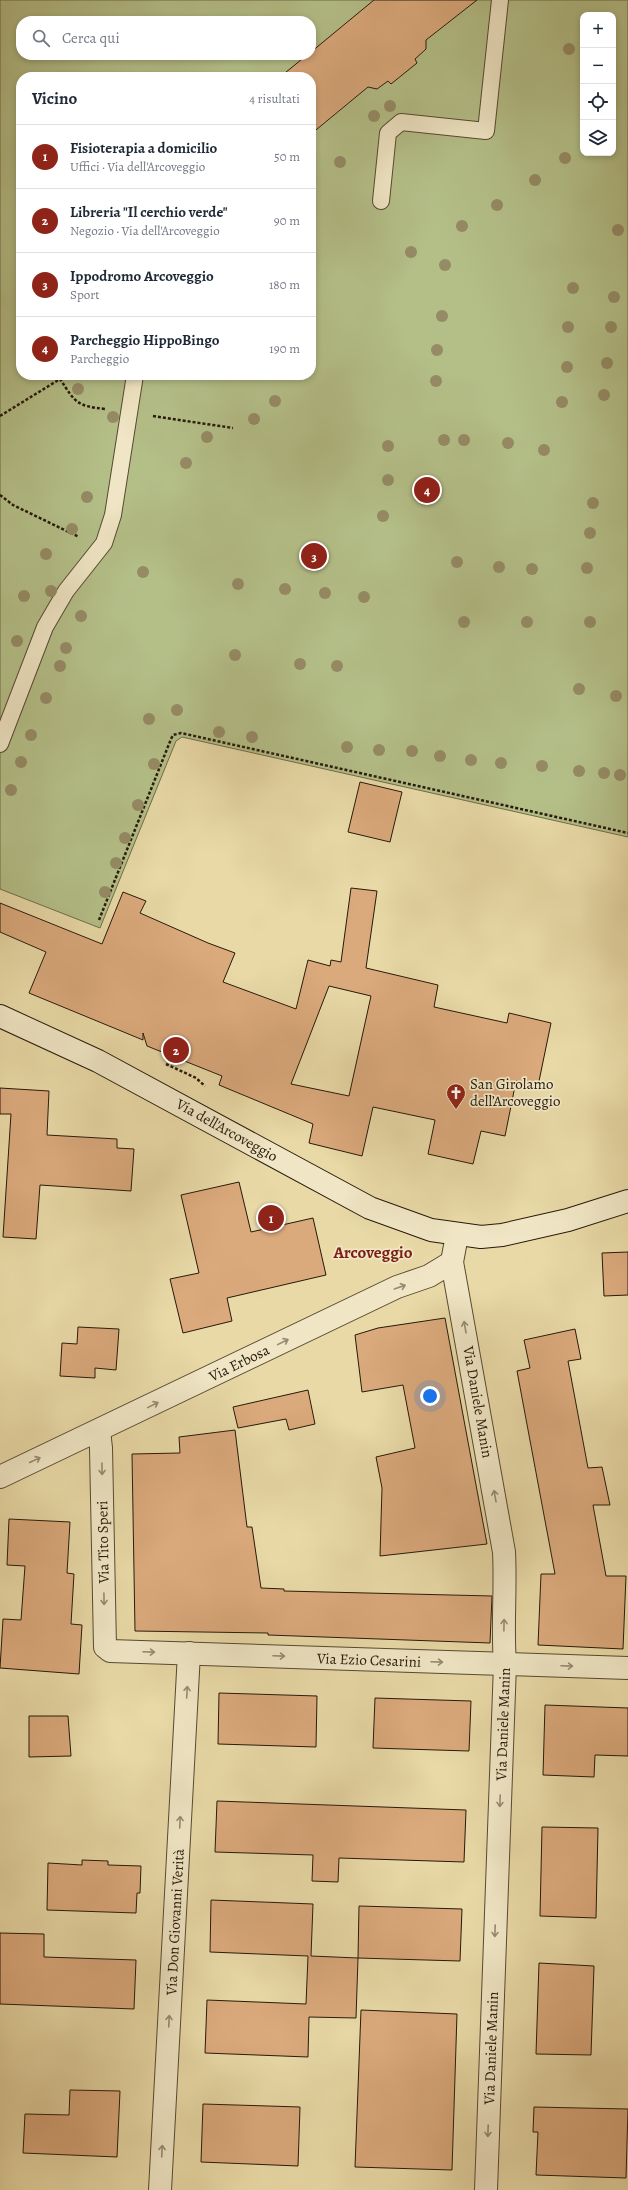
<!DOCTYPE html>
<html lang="it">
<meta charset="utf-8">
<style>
:root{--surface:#fff;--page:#f6f6f7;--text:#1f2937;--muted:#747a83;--line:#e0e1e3;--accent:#8f2418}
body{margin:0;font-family:Alegreya,serif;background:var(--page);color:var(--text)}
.controls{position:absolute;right:12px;top:12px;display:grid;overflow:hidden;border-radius:8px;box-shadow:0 2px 6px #0003}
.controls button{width:36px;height:36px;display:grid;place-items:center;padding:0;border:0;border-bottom:1px solid var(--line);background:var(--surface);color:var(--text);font:20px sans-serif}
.you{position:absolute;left:430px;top:1396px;width:14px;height:14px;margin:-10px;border:3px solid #fff;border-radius:50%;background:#1a73e8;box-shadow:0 0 0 6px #1a73e833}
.badge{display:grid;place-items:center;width:26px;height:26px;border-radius:50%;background:var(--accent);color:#fff;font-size:13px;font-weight:700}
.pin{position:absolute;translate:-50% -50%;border:2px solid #fff;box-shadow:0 1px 4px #0006}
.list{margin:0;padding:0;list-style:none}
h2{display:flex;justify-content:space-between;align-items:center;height:52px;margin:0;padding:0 16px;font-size:17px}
h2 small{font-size:13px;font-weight:400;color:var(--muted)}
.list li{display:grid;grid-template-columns:26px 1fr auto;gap:12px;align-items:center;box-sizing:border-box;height:64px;padding:0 16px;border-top:1px solid var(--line)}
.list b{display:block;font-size:15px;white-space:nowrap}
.list p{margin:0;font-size:13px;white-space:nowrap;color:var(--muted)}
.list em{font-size:13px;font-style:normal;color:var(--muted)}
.icon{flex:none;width:22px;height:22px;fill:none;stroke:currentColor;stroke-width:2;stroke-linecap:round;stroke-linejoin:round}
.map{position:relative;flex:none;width:628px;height:2190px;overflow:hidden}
.search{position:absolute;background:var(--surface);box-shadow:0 2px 6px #0003;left:16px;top:16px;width:300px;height:44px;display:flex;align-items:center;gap:10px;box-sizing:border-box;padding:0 14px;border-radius:16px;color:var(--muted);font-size:15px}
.panel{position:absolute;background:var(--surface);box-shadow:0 2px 6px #0003;left:16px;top:72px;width:300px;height:308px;border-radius:16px}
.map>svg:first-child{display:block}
</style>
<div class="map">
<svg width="628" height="2190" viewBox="0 0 628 2190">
<rect width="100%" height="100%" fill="#e8d9a6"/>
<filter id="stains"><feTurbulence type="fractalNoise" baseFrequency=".005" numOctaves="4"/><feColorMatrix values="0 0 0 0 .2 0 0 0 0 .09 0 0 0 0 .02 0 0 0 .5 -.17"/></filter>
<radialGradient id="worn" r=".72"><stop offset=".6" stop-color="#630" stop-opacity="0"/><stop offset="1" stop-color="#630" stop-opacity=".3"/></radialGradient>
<path fill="#b4bf88" stroke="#6e6c4a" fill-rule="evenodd" d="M0 0H628V837L182 737 176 741 100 928 0 889ZM583 15H613V153H583ZM21 21H311V55H21ZM21 77H311V375H21Z"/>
<g fill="#daa97c" stroke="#27190b" fill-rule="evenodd">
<polygon points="374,0 477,0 426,40 426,49 415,59 417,63 391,84 388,81 377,89 368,87 311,134 311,77 280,77 307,55 311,55 311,52"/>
<polygon points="360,782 402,792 390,842 348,832"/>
<path d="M351 888 377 891 366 968 438 985 434 1007 507 1023 509 1013 551 1023 538 1086 516 1081 505 1136 481 1131 473 1164 428 1154 435 1120 373 1107 362 1156 309 1143 313 1124 219 1085 222 1076 147 1046 143 1033V1040L29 993 46 952 0 932V903L102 944 123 892 146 901 140 913 208 943 235 953 223 982 296 1009 308 960 330 966 331 960 341 962ZM329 986 371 996 349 1096 291 1084Z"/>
<polygon points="0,1088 49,1091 47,1135 117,1139 117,1148 134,1149 131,1191 40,1185 36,1239 3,1237 11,1114 0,1114"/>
<polygon points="239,1182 251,1232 313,1218 326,1275 227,1298 232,1321 183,1333 170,1279 199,1273 181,1195"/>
<polygon points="628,1252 628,1295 604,1296 602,1253"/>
<polygon points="445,1318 487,1544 380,1556 382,1488 376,1457 415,1448 403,1385 362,1392 355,1335 378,1328"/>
<polygon points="78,1327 119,1329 116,1370 95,1368 95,1378 60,1376 62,1343 77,1344"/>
<polygon points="575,1329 581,1359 568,1361 588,1468 602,1467 610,1505 593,1505 606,1576 626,1576 623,1649 538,1645 541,1574 555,1574 517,1371 530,1368 524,1340"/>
<polygon points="308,1390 315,1424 289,1430 286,1419 238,1428 233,1407"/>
<polygon points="235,1430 247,1527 252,1527 261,1588 284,1589 284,1591 492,1596 490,1643 268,1635 268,1633 135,1631 132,1454 180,1453 179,1437"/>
<polygon points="9,1519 70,1522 67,1573 74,1574 71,1624 82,1625 79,1674 0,1668 3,1619 21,1620 25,1566 7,1565"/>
<polygon points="219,1693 317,1696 316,1747 218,1744"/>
<polygon points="375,1698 471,1701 469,1751 373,1748"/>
<polygon points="545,1705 628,1708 628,1756 595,1755 594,1777 543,1775"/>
<polygon points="29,1716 68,1716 71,1756 29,1757"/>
<polygon points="217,1801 466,1810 464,1862 339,1858 338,1882 312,1881 313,1855 215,1852"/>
<polygon points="542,1827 598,1828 596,1918 540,1916"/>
<polygon points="82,1860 108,1861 108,1865 141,1866 140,1893 137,1893 136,1913 47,1910 48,1863 82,1865"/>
<polygon points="211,1900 313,1904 311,1956 358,1958 356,2018 309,2017 308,2057 205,2053 207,2000 306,2004 308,1956 210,1952"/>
<polygon points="359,1906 462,1909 460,1961 358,1958"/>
<polygon points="0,1933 44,1934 44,1957 136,1960 134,2009 0,2004"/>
<polygon points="539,1963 594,1966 591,2055 536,2054"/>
<polygon points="361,2010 457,2014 452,2170 355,2167"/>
<polygon points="70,2090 120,2091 117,2157 23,2153 25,2114 69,2115"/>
<polygon points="203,2104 300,2107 298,2166 201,2162"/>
<polygon points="534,2107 628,2109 626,2178 536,2175 538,2132 533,2132"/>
</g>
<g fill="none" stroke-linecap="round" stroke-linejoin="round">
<defs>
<g id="lane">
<polyline points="381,201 388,133 401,122 486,131 500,0"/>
<polyline points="0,744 45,627 66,591 104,543 113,515 135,375"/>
</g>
<g id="street">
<path d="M457 1235 452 1262 504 1552C506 1590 502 1627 505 1664L486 2190"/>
<polyline points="99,1431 101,1448 105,1647 110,1651 628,1668"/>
<polyline points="0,1477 397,1287 429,1276 452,1262"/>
<polyline points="160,2190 189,1653"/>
</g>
<polyline id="secondary" points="0,1016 98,1061 370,1208 431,1230 481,1237 502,1235 568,1220 628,1201"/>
</defs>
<use href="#lane" stroke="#574932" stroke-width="18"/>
<use href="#street" stroke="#574932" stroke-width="24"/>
<use href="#secondary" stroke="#27190b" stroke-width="24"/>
<g stroke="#27190b" stroke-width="2.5" stroke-dasharray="3 2" stroke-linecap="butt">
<path d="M0 416 60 379C76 403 76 406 106 409"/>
<polyline points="153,416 233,428"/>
<polyline points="0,495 13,505 79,537"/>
<polyline points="99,920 171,739 173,735 181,733 628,833"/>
<polyline points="166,1064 196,1078 205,1086"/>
</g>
<use href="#lane" stroke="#f0e6c5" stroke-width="16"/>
<use href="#street" stroke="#f0e6c5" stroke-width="22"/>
<use href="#secondary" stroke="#f0e6c5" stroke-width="22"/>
</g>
<g fill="#958b65">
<circle cx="569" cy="49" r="6"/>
<circle cx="390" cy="106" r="6"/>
<circle cx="374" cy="116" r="6"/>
<circle cx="565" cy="158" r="6"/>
<circle cx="340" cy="162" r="6"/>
<circle cx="535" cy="180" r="6"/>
<circle cx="497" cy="205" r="6"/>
<circle cx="462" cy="226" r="6"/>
<circle cx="618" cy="230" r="6"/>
<circle cx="411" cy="252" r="6"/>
<circle cx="445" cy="265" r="6"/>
<circle cx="573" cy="288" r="6"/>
<circle cx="614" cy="297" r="6"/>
<circle cx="442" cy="316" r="6"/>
<circle cx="568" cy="327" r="6"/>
<circle cx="611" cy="327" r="6"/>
<circle cx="437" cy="350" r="6"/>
<circle cx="607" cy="363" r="6"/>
<circle cx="567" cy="367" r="6"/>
<circle cx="436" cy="381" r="6"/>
<circle cx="78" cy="389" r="6"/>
<circle cx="604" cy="395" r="6"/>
<circle cx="275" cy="401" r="6"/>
<circle cx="562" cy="402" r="6"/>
<circle cx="113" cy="417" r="6"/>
<circle cx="254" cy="419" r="6"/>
<circle cx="207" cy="437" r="6"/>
<circle cx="444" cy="440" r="6"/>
<circle cx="464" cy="440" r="6"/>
<circle cx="508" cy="443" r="6"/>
<circle cx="388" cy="446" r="6"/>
<circle cx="544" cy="450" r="6"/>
<circle cx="186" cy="463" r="6"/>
<circle cx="388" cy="480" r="6"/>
<circle cx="87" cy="497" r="6"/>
<circle cx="593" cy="503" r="6"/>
<circle cx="383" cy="516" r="6"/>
<circle cx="72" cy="529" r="6"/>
<circle cx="590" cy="533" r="6"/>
<circle cx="46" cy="554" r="6"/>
<circle cx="457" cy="562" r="6"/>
<circle cx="499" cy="567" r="6"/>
<circle cx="587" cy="568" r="6"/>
<circle cx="532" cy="569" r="6"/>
<circle cx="143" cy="572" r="6"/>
<circle cx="238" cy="584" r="6"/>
<circle cx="285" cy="589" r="6"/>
<circle cx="51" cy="591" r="6"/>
<circle cx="325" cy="593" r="6"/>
<circle cx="24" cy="596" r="6"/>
<circle cx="364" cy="597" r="6"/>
<circle cx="81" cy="616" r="6"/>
<circle cx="464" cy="622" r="6"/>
<circle cx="527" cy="622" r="6"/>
<circle cx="590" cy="622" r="6"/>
<circle cx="17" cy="641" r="6"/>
<circle cx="66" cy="648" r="6"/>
<circle cx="235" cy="655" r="6"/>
<circle cx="300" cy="664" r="6"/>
<circle cx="60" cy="666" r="6"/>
<circle cx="337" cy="666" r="6"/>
<circle cx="579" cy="689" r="6"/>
<circle cx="616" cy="696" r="6"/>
<circle cx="46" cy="698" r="6"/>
<circle cx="177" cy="710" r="6"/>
<circle cx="149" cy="719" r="6"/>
<circle cx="219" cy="732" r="6"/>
<circle cx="31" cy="735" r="6"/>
<circle cx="252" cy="737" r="6"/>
<circle cx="347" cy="747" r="6"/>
<circle cx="379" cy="750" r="6"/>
<circle cx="412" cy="751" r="6"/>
<circle cx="440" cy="756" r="6"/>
<circle cx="471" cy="760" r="6"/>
<circle cx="21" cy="762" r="6"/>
<circle cx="501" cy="763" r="6"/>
<circle cx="154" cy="764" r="6"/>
<circle cx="542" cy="766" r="6"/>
<circle cx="579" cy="771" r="6"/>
<circle cx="604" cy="773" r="6"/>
<circle cx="620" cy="775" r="6"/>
<circle cx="11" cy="790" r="6"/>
<circle cx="138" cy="805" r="6"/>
<circle cx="125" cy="838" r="6"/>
<circle cx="116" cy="863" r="6"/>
<circle cx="105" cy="892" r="6"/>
</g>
<defs><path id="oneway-shaft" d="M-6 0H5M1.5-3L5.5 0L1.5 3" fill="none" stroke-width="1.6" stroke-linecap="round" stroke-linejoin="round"/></defs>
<g stroke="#968a71">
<use href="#oneway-shaft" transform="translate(400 1287) rotate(-19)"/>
<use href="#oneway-shaft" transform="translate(465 1327) rotate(-100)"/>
<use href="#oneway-shaft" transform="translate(283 1342) rotate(-26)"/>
<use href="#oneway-shaft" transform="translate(153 1405) rotate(-26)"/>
<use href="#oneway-shaft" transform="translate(35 1460) rotate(-25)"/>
<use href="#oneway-shaft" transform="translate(102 1469) rotate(89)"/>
<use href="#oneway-shaft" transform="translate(495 1496) rotate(-100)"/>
<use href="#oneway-shaft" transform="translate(104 1599) rotate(89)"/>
<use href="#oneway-shaft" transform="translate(504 1625) rotate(-89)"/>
<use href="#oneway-shaft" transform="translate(149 1652) rotate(2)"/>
<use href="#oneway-shaft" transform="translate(279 1656) rotate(2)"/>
<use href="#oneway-shaft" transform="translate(437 1662) rotate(2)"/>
<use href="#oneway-shaft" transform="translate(567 1666) rotate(2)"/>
<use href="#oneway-shaft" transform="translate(187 1692) rotate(-87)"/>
<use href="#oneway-shaft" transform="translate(500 1801) rotate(92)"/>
<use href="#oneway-shaft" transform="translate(180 1822) rotate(-87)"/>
<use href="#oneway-shaft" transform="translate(495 1931) rotate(92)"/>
<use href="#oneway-shaft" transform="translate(169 2021) rotate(-87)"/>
<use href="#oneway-shaft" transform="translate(488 2131) rotate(92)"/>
<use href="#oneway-shaft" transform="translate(162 2151) rotate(-87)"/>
</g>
<defs>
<symbol id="church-pin" viewBox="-11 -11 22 30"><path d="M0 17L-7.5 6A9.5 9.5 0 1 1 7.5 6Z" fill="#8f2418" stroke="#f0e6c5"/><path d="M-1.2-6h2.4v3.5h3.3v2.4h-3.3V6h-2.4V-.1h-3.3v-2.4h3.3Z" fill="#fff"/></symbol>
</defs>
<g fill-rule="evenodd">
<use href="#church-pin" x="445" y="1082" width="22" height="30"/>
</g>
<g text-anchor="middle" stroke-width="3.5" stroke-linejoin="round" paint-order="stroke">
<g font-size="15" fill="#27190b" stroke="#f0e6c5" text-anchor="start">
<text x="470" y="1089">San Girolamo<tspan x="470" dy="17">dell’Arcoveggio</tspan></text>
</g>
<g font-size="15" fill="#27190b" stroke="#f0e6c5">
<text transform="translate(227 1130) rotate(29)" y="5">Via dell'Arcoveggio</text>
<text transform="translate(239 1363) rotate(-26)" y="5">Via Erbosa</text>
<text transform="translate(478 1402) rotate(80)" y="5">Via Daniele Manin</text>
<text transform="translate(103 1542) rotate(-91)" y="5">Via Tito Speri</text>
<text transform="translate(369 1660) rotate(2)" y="5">Via Ezio Cesarini</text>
<text transform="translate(503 1724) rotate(-88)" y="5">Via Daniele Manin</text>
<text transform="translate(175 1922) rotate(-87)" y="5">Via Don Giovanni Verità</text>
<text transform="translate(491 2048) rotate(-88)" y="5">Via Daniele Manin</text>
</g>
<g font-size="17" font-weight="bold" fill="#7a1f14" stroke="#f0e6c5">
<text x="373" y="1258">Arcoveggio</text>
</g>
</g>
<rect width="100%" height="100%" filter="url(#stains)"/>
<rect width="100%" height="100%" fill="url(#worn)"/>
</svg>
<div class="controls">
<button>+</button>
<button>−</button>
<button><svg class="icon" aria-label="locate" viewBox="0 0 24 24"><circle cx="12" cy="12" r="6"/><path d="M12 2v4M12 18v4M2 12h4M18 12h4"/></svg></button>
<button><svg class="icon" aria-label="layers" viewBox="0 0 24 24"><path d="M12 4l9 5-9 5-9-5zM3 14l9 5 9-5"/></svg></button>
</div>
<div class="you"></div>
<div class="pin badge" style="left:271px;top:1218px">1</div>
<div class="pin badge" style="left:176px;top:1050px">2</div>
<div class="pin badge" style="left:314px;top:556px">3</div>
<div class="pin badge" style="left:427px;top:490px">4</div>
<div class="search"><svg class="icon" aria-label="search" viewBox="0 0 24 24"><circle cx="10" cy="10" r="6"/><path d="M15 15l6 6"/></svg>Cerca qui</div>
<section class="panel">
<h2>Vicino<small>4 risultati</small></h2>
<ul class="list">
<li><span class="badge">1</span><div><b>Fisioterapia a domicilio</b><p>Uffici · Via dell'Arcoveggio</p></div><em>50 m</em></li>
<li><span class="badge">2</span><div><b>Libreria &quot;Il cerchio verde&quot;</b><p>Negozio · Via dell'Arcoveggio</p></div><em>90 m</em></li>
<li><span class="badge">3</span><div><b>Ippodromo Arcoveggio</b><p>Sport</p></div><em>180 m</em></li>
<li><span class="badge">4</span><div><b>Parcheggio HippoBingo</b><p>Parcheggio</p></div><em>190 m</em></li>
</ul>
</section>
</div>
